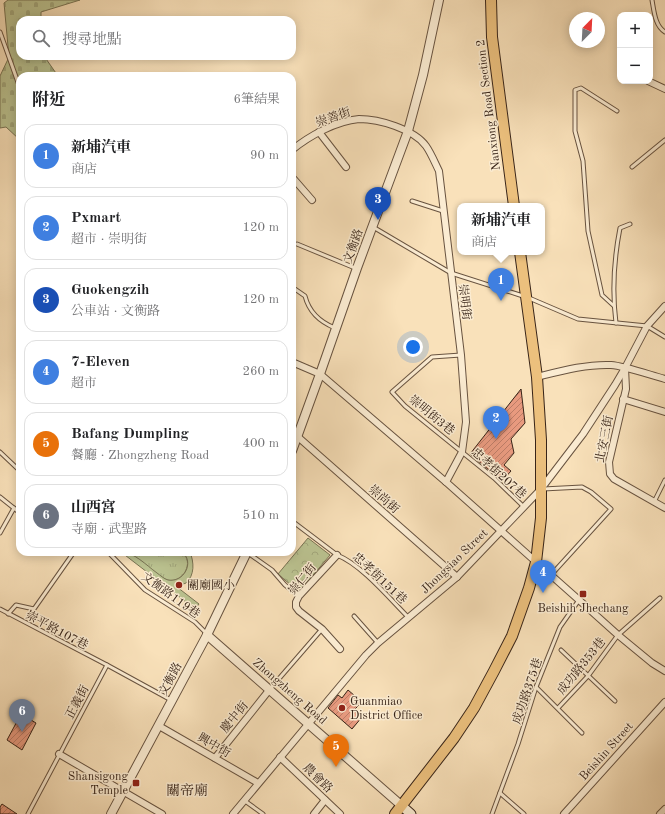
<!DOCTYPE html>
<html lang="zh-TW">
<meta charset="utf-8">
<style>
:root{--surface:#fff;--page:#f6f6f6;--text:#202124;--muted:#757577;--line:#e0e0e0;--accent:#7c3aed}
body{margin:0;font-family:"Old Standard TT","Noto Serif TC",serif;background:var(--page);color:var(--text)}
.controls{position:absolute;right:12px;top:12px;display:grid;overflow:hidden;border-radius:8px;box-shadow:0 2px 10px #0003}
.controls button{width:36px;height:36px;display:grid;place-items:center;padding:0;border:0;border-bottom:1px solid var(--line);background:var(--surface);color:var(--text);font:20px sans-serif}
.compass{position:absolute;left:569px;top:12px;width:36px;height:36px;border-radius:50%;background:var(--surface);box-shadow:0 2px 10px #0003;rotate:24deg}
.you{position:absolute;left:413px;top:347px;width:14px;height:14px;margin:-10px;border:3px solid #fff;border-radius:50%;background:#1a73e8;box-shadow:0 0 0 6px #1a73e833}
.badge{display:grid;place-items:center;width:26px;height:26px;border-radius:50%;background:var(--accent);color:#fff;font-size:13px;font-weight:700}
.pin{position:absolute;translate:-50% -33px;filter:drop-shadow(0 1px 2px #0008)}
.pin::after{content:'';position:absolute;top:21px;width:14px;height:12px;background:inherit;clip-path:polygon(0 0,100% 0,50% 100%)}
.popup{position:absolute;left:457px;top:203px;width:88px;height:52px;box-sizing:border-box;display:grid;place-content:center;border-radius:8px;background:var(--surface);filter:drop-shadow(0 1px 3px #0005);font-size:13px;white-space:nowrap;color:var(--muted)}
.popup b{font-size:15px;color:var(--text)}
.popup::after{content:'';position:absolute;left:50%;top:100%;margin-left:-8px;border:8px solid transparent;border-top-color:var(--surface)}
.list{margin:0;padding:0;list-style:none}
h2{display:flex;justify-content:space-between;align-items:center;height:52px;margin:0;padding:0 16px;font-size:17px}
h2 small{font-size:13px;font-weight:400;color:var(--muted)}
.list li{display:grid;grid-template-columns:26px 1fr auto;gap:12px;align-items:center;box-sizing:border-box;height:64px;margin:0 8px 8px;padding:0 8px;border:1px solid var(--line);border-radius:12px}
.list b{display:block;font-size:15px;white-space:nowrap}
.list p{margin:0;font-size:13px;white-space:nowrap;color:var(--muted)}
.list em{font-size:13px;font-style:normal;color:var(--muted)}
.icon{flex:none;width:22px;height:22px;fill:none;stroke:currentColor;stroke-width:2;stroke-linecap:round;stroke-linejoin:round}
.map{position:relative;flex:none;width:665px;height:814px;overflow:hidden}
.search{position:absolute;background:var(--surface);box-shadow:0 2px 10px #0003;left:16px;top:16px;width:280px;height:44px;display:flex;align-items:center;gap:10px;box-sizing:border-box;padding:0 14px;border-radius:12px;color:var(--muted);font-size:15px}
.panel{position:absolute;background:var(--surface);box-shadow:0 2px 10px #0003;left:16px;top:72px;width:280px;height:484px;border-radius:12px}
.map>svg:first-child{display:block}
</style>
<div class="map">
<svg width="665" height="814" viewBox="0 0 665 814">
<defs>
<pattern id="grass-tufts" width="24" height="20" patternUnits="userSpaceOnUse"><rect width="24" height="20" fill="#bbc391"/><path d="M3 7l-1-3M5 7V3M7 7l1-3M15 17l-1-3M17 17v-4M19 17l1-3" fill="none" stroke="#a2a77c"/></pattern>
<pattern id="cemetery-stones" width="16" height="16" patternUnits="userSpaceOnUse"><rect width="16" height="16" fill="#bbc391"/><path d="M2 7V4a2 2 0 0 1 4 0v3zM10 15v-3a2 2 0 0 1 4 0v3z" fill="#a2a77c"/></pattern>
<pattern id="park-crowns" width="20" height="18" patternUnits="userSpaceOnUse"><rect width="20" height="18" fill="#bbc391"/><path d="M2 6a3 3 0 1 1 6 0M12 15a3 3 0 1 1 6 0" fill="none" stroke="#a2a77c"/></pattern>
<pattern id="building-hatch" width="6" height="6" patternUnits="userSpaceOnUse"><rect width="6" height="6" fill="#e89a7f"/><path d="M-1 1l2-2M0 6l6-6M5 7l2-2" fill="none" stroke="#bd7d67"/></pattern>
</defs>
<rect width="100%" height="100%" fill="#f9e1ba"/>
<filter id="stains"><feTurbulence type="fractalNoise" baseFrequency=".005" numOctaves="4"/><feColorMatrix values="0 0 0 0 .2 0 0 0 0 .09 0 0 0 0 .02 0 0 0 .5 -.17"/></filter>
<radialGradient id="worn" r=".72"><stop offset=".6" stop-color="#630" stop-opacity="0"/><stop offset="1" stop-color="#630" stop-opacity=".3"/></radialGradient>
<path fill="url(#grass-tufts)" stroke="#7a7454" d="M129 552H182C195 562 183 584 167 580 161 578 136 557 129 552Z"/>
<polygon fill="url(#cemetery-stones)" stroke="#7a7454" points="8,0 80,0 41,12 41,20 20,20 20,56 44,56 58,76 20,76 20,140 6,127 0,128 0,76 9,57 4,3"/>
<polygon fill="url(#park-crowns)" stroke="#7a7454" points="308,538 330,555 299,592 278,574"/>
<path fill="#bbc391" stroke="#7a7454" d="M121 552C134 552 146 565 157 573 160 575 164 579 168 580 184 583 195 562 182 552H190C194 562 195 575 186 583 184 584 179 585 177 587L199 604 195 609Z"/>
<g fill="url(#building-hatch)" stroke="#382418">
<polygon points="521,389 525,423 511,439 514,453 504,465 511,471 502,481 470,454"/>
<polygon points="348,690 362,702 354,710 362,717 352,729 328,708 338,695 342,698"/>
<polygon points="21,714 36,723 22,750 7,740"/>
<polygon points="2,804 17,814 0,814 0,807"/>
</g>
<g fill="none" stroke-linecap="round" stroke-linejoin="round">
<defs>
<g id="service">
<path d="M652 0C654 11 655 26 665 32"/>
<polyline points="0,32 20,88"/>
<polyline points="632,167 665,140"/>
<polyline points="412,201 443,211"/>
<polyline points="373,227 451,273 523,296"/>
<polyline points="297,244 355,268"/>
<path d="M292 287 305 296C309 312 320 322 335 328"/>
<polyline points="529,298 578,319 647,326 665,337"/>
<polyline points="614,306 602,295 588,231 583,161 575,131 575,90 581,88 617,111"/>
<path d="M616 323C612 292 614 259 620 228L630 224"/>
<polyline points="461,355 432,357 392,392 405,406 494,478 524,507"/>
<polyline points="0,452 20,471"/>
<polyline points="543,489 582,487 591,492 611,509 551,575"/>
<polyline points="0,497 20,513"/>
<polyline points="654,502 665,480"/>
<path d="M292 521 337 555C362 565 389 598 409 618"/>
<polyline points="0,533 14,508"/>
<polyline points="108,552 145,590 195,622 206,633"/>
<polyline points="248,553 272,570 285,585 299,596"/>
<polyline points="0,609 107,665"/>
<polyline points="8,614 16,605 34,609 74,552"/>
<polyline points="354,616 378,643"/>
<polyline points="561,650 615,701"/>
<polyline points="536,687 582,733"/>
<polyline points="270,689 322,629"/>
<polyline points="558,708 588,676 618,635 660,598"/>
<polyline points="500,793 524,814"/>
<polyline points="245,801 263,814"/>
<polyline points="28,814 107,665 171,700"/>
<polyline points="492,814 518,744 536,687 560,627 579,600"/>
</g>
<g id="minor">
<polyline points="648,81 665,89"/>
<polyline points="319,132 346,167"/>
<path d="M292 150C309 136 336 121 359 119 371 119 384 122 395 126 406 130 419 136 426 146 431 153 435 163 439 171L461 355 466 422 462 452 446 482"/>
<polyline points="292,177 312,200"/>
<polyline points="292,362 320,374 446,482 579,600 618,635 652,663 665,671"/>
<polyline points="625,368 626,389 609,462 610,474 614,479 665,508"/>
<path d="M537 377C561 371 586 364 611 365 625 366 650 375 665 379"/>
<polyline points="623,399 665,412"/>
<polyline points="298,437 457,577"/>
<polyline points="337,555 299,596 296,602 296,607 299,611 322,629 340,649"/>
<polyline points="159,726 258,783"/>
<polyline points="59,754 162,814"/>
<polyline points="280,757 340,814"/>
<polyline points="215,758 270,689"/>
<polyline points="233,814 366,655 378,643 457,577 541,489 583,434 615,385 625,368 647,326 665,306"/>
<polyline points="314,814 325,800"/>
<polyline points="564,814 665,702"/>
<polyline points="660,814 665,809"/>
</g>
<g id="tertiary">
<polyline points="292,451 320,374 357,268 408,131 423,75 439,0"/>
<polyline points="207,635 402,806"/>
<polyline points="111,814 207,635 247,552"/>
</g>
<polyline id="secondary" points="402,806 411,814"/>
<g id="primary">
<polyline points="491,0 492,37 514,206"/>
<polyline points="395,814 454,738 474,708 494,671 512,636 529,588 536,562 541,518 541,440 537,377 520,252"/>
</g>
</defs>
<use href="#service" stroke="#685340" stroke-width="5"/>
<use href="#minor" stroke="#685340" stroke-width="8"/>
<use href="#tertiary" stroke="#685340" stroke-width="10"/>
<use href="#secondary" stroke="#382418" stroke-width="11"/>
<use href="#primary" stroke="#382418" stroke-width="12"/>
<use href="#service" stroke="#fbecd2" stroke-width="3"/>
<use href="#minor" stroke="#fbecd2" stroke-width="6"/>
<use href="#tertiary" stroke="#fbecd2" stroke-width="8"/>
<use href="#secondary" stroke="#fbecd2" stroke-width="9"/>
<use href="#primary" stroke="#ecc07d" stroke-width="10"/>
</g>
<g fill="#8f2418" stroke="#fbecd2" stroke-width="1.5">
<circle cx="179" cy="585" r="4"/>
<rect x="579" y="590" width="8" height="8" rx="2"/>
<circle cx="342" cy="708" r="4"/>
<rect x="132" y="779" width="8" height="8" rx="2"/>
</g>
<g text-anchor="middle" stroke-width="3" stroke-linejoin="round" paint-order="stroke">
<g font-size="12" fill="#382418" stroke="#fbecd2">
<text transform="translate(488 105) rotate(-97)" y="4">Nanxiong Road Section 2</text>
<text transform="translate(333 117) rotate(-19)" y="4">崇善街</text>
<text transform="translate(353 246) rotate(-70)" y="4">文衡路</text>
<text transform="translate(465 302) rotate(83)" y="4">崇明街</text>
<text transform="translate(432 415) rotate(39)" y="4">崇明街3巷</text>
<text transform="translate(604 439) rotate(-79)" y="4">北安三街</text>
<text transform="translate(499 473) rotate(42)" y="4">忠孝街207巷</text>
<text transform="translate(384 499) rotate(41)" y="4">崇尚街</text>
<text transform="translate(454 561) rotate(-44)" y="4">Jhongsiao Street</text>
<text transform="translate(380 578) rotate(43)" y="4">忠孝街151巷</text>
<text transform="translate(302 579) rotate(-51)" y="4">崇仁街</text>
<text transform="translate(171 595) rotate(36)" y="4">文衡路119巷</text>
<text transform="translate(57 630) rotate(28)" y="4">崇平路107巷</text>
<text transform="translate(581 666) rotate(-51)" y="4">成功路353巷</text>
<text transform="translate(170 679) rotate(-62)" y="4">文衡路</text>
<text transform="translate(290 691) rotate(41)" y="4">Zhongzheng Road</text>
<text transform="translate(527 691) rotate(-71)" y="4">成功路375巷</text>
<text transform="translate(77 702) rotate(-62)" y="4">正義街</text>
<text transform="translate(234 717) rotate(-51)" y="4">慶中街</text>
<text transform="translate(214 745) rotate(30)" y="4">興中街</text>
<text transform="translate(606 751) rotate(-48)" y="4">Beishin Street</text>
<text transform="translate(318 778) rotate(44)" y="4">農會路</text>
</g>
<g font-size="12" fill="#382418" stroke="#fbecd2" text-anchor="start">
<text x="187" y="589">關廟國小</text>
<text x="583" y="612" text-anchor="middle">Beishih Jhechang</text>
<text x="350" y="705">Guanmiao<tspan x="350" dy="14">District Office</tspan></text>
<text x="128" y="780" text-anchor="end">Shansigong<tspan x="128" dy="14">Temple</tspan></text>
</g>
<g font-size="14" fill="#382418" stroke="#fbecd2">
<text x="187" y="795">關帝廟</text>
</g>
</g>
<rect width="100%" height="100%" filter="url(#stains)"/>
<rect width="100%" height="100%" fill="url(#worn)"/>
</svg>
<div class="controls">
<button>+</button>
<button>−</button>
</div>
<svg class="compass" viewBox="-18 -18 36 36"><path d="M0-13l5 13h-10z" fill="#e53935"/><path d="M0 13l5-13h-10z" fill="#757577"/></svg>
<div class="you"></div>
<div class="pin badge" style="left:501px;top:301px;background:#3f7fe0">1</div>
<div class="popup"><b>新埔汽車</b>商店</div>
<div class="pin badge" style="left:496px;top:439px;background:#3f7fe0">2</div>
<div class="pin badge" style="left:378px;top:220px;background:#1a4fb4">3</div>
<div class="pin badge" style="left:543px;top:593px;background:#3f7fe0">4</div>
<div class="pin badge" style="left:336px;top:767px;background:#e8710a">5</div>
<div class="pin badge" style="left:22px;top:732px;background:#6b7280">6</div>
<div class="search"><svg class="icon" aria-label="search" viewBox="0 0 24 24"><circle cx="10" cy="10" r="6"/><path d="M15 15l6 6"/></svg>搜尋地點</div>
<section class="panel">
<h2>附近<small>6筆結果</small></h2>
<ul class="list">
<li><span class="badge" style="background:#3f7fe0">1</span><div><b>新埔汽車</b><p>商店</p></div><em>90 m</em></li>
<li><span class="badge" style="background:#3f7fe0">2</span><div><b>Pxmart</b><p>超市 · 崇明街</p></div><em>120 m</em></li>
<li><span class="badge" style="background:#1a4fb4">3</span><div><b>Guokengzih</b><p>公車站 · 文衡路</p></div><em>120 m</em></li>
<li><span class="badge" style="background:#3f7fe0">4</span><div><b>7-Eleven</b><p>超市</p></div><em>260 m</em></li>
<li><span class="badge" style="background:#e8710a">5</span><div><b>Bafang Dumpling</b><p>餐廳 · Zhongzheng Road</p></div><em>400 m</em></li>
<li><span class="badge" style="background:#6b7280">6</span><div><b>山西宮</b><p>寺廟 · 武聖路</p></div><em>510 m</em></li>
</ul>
</section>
</div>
